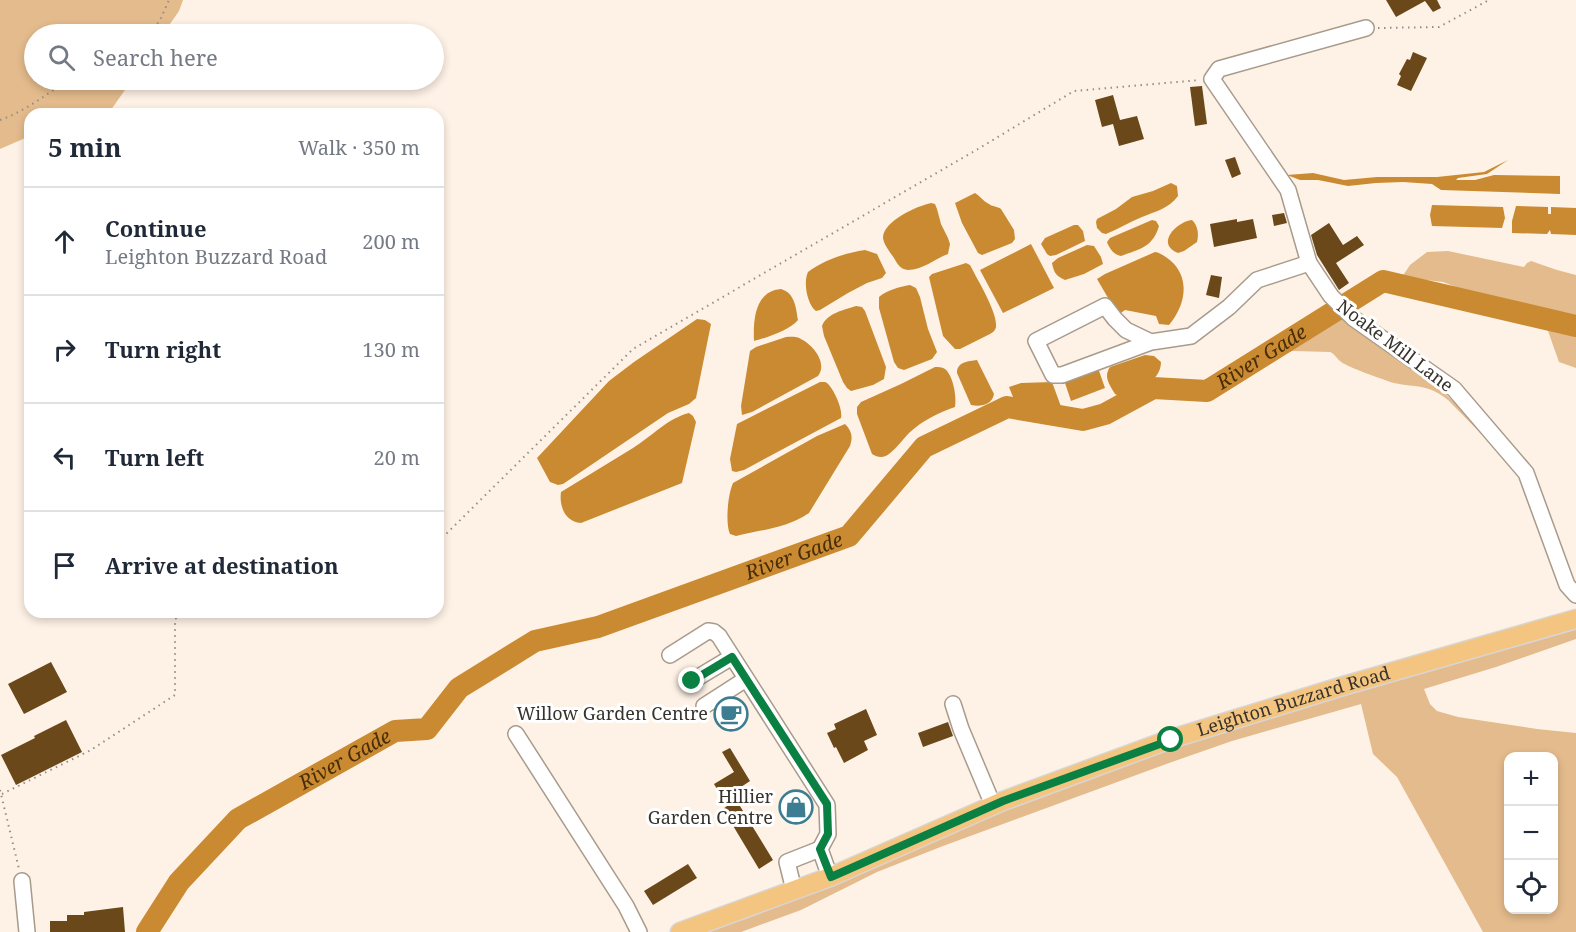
<!DOCTYPE html>
<meta charset="utf-8">
<style>
:root{--surface:#fff;--page:#f2f2f3;--text:#1f2937;--muted:#747a83;--line:#e0e1e3}
body{margin:0;font-family:"Noto Serif",serif;background:var(--page);color:var(--text)}
.controls{position:absolute;right:18px;bottom:18px;display:grid;overflow:hidden;border-radius:12px;box-shadow:0 3px 9px #0003}
.controls button{width:54px;height:54px;display:grid;place-items:center;padding:0;border:0;border-bottom:2px solid var(--line);background:var(--surface);color:var(--text);font:30px sans-serif}
.stop{position:absolute;width:18px;height:18px;margin:-14px;border:4px solid #0b8043;border-radius:50%;background:#fff}
.stop.end{background:#0b8043;border-color:#fff;box-shadow:0 2px 6px #0008}
.list{margin:0;padding:0;list-style:none}
h2{display:flex;justify-content:space-between;align-items:center;height:78px;margin:0;padding:0 24px;font-size:26px}
h2 small{font-size:20px;font-weight:400;color:var(--muted)}
.list li{display:grid;grid-template-columns:39px 1fr auto;gap:18px;align-items:center;box-sizing:border-box;height:108px;padding:0 24px;border-top:2px solid var(--line)}
.list b{display:block;font-size:22px;white-space:nowrap}
.list p{margin:0;font-size:20px;white-space:nowrap;color:var(--muted)}
.list em{font-size:20px;font-style:normal;color:var(--muted)}
.icon{flex:none;width:33px;height:33px;fill:none;stroke:currentColor;stroke-width:2;stroke-linecap:round;stroke-linejoin:round}
.map{position:relative;flex:none;width:1576px;height:932px;overflow:hidden}
.search{position:absolute;background:var(--surface);box-shadow:0 3px 9px #0003;left:24px;top:24px;width:420px;height:66px;display:flex;align-items:center;gap:15px;box-sizing:border-box;padding:0 21px;border-radius:33px;color:var(--muted);font-size:22px}
.panel{position:absolute;background:var(--surface);box-shadow:0 3px 9px #0003;left:24px;top:108px;width:420px;height:510px;border-radius:18px}
.map>svg:first-child{display:block}
</style>
<div class="map">
<svg width="1576" height="932" viewBox="0 0 1576 932">
<rect width="100%" height="100%" fill="#fef2e6"/>
<g fill="#e4bb8c" fill-rule="evenodd">
<polygon points="0,0 183,0 179,11 163,34 34,34 34,80 132,80 108,114 30,114 30,136 0,149"/>
<polygon points="1448,251 1524,267 1527,263 1531,261 1557,270 1576,275 1576,317 1557,311 1487,299 1443,282 1402,277 1410,265 1427,252"/>
<path d="M1343 312 1436 385 1464 412 1504 457 1448 400C1423 380 1410 390 1385 380 1376 377 1345 366 1340 361 1336 358 1335 354 1330 352L1293 351 1284 353C1291 336 1302 341 1316 334 1326 328 1334 320 1343 312Z"/>
<polygon points="1542,314 1576,324 1576,368 1559,362"/>
<path d="M1576 626V639L1496 667 1424 689 1430 704 1437 711 1458 717 1537 729 1576 733V932H1483L1397 777 1373 754 1361 704 1232 741 1169 763 943 846 877 872 801 910 741 932H700L1033 797 1207 731ZM1508 756H1554V910H1508Z"/>
</g>
<g fill="#ca8a31">
<polygon points="1508,160 1487,174 1458,178 1456,180 1475,180 1494,175 1560,176 1560,194 1441,190 1432,184 1403,182 1376,183 1348,186 1318,180 1300,180 1287,175 1313,173 1344,180 1377,177 1437,177 1484,172"/>
<path d="M1171 183 1177 186 1178 196C1168 209 1156 211 1142 217 1130 222 1118 229 1106 234L1102 233 1097 228 1096 222 1097 219 1116 209 1132 197 1153 191Z"/>
<path d="M975 193C980 196 983 201 989 204 993 207 997 206 1001 209L1014 230 1015 239 1012 243 982 255 978 253 962 223 955 203Z"/>
<path d="M931 203 935 204 937 209 941 224 948 238 950 244 948 254C935 259 922 270 908 270 900 269 898 265 894 258 890 252 884 245 883 238 883 221 917 206 931 203Z"/>
<polygon points="1432,205 1503,207 1505,218 1502,228 1432,226 1430,215"/>
<polygon points="1516,206 1548,207 1548,214 1551,214 1551,207 1576,208 1576,235 1551,234 1550,230 1547,234 1512,233 1512,221"/>
<path d="M1152 220 1156 221 1159 226C1153 247 1140 249 1121 256 1114 255 1109 248 1107 242L1110 238Z"/>
<path d="M1192 220C1198 226 1199 234 1197 242L1184 251 1178 253C1155 244 1176 222 1192 220Z"/>
<polygon points="1074,225 1078,225 1083,231 1085,241 1056,255 1050,256 1047,254 1041,244 1045,238"/>
<polygon points="1031,244 1054,288 1003,313 980,270"/>
<path d="M1087 245 1094 246 1101 257 1103 264 1084 274 1065 280C1056 276 1054 273 1052 263L1058 258Z"/>
<path d="M865 250 877 254 886 273 882 278 867 283 848 293 820 310 816 311C807 304 803 282 808 272 824 260 845 253 865 250Z"/>
<path d="M1155 252C1161 253 1166 257 1171 261 1191 279 1185 306 1169 325L1159 324 1156 316 1125 310 1118 315 1097 279 1105 274Z"/>
<path d="M966 263 970 265C977 279 998 313 996 327 995 331 993 332 990 334L960 349H955L943 336 929 277 932 274Z"/>
<path d="M910 285 916 288 920 297 928 329 937 352 932 359 904 370 898 368 894 362 879 308V297C887 290 899 287 910 285Z"/>
<path d="M781 289C795 293 796 308 798 320 790 330 766 338 754 341 753 320 755 291 781 289Z"/>
<path d="M856 306 862 307 865 311 886 367 884 379 873 385 851 391 847 388 843 382 824 336 822 326C827 313 844 310 856 306Z"/>
<polygon points="697,319 705,320 711,324 696,398 689,404 668,413 563,484 558,485 550,482 537,458 609,381 634,362"/>
<path d="M786 337C791 337 796 336 801 339 813 345 828 363 818 376L752 412 742 415 741 406 750 351 756 347Z"/>
<path d="M1145 355 1154 356 1161 362C1161 382 1137 390 1121 397L1115 394C1110 385 1103 377 1110 367Z"/>
<path d="M977 360 994 394C992 405 981 407 971 405L957 373C957 362 968 361 977 360Z"/>
<path d="M935 367C938 367 942 367 945 369 953 375 957 397 955 407 938 413 923 420 909 433 903 439 897 448 889 454 884 458 878 458 872 454L857 414V407L861 402 901 384Z"/>
<polygon points="1098,368 1105,388 1071,401 1064,380"/>
<path d="M820 382C824 382 826 381 829 385 835 392 843 410 841 418L744 470 736 472 732 471 730 459 737 424Z"/>
<polygon points="1052,382 1063,412 1032,409 1013,397 1009,387 1021,383"/>
<path d="M689 413 693 416 696 422 682 483 581 523C565 522 559 506 561 492 585 477 609 463 633 448 651 437 668 418 689 413Z"/>
<path d="M845 424C852 431 853 437 850 446L809 513C785 529 763 529 736 536L730 534C725 523 728 494 733 483L817 436Z"/>
</g>
<g fill="none" stroke-linecap="round" stroke-linejoin="round">
<path stroke="#ca8a31" stroke-width="22" id="s1" d="M147 932 179 882 238 819 395 731 427 729 459 688 535 641 598 627 849 536 924 447 1007 407 1083 420 1105 414 1153 388 1207 391 1383 281 1576 326"/>
</g>
<g fill="#6a481a">
<polygon points="1386,0 1437,0 1441,8 1433,12 1425,1 1396,17"/>
<polygon points="1413,52 1427,58 1411,91 1397,85 1401,76 1399,74 1407,59 1410,60"/>
<polygon points="1202,86 1207,124 1195,126 1190,87"/>
<polygon points="1113,95 1120,120 1137,116 1144,139 1119,146 1113,124 1102,127 1095,100"/>
<polygon points="1235,157 1241,174 1232,178 1225,160"/>
<polygon points="1284,213 1287,223 1274,226 1272,215"/>
<polygon points="1237,219 1237,222 1253,219 1257,238 1214,247 1210,224"/>
<polygon points="1329,223 1343,245 1357,236 1364,245 1336,263 1349,283 1339,290 1317,255 1311,235"/>
<polygon points="1211,275 1222,277 1219,298 1206,295"/>
<polygon points="51,662 67,692 24,714 8,684"/>
<polygon points="866,709 877,735 864,741 868,750 844,763 836,747 834,748 827,733 836,729 834,724"/>
<polygon points="66,720 82,752 16,785 1,755 35,738 34,736"/>
<polygon points="948,722 953,736 923,747 918,733"/>
<polygon points="730,748 750,781 732,793 773,860 759,869 723,809 727,806 714,784 734,772 722,752"/>
<polygon points="688,864 697,878 653,905 644,891"/>
<polygon points="123,907 125,932 50,932 50,921 67,921 67,915 84,915 84,912"/>
</g>
<g fill="none" stroke-linecap="round" stroke-linejoin="round">
<defs>
<g id="minor">
<polyline points="1366,28 1219,69 1212,79 1288,190 1309,263 1331,296 1353,318 1454,389 1526,473 1567,585 1576,595"/>
<polyline points="1151,342 1062,375 1053,375 1036,341 1105,306 1115,319 1126,330 1151,342 1191,336 1229,307 1257,280 1309,263"/>
<polyline points="670,655 708,631 714,632 719,636 827,805 828,834 820,849"/>
<polyline points="692,681 732,657"/>
<polyline points="953,704 961,729 993,805"/>
<polyline points="704,706 746,679"/>
<polyline points="516,734 626,906 639,932"/>
<polyline points="22,881 27,932"/>
<polyline points="794,890 787,862 820,849 830,877"/>
</g>
<g id="major">
<path id="s2" d="M680 932 830 877 1003 801 1171 739 1343 686 1576 619"/>
</g>
</defs>
<use href="#minor" stroke="#a89b8c" stroke-width="18"/>
<use href="#major" stroke="#d7d6d5" stroke-width="21"/>
<g stroke="#968e85" stroke-width="2" stroke-dasharray="1.5 4.5" stroke-linecap="butt">
<polyline points="1378,28 1439,27 1489,0"/>
<polyline points="151,34 161,18 169,0"/>
<path d="M0 120C26 111 46 94 69 80"/>
<polyline points="438,542 633,349 978,149 1074,91 1200,80"/>
<polyline points="0,790 19,869"/>
<polyline points="2,794 91,750 175,695 175,619 185,612"/>
</g>
<use href="#minor" stroke="#fff" stroke-width="15"/>
<use href="#major" stroke="#f4c580" stroke-width="18"/>
</g>
<g fill="none" stroke-linecap="round" stroke-linejoin="round">
<polyline stroke="#0b8043" stroke-width="8" points="692,681 732,657 827,804 828,834 820,849 831,877 1003,801 1171,740"/>
</g>
<defs>
<symbol id="cafe-ring" viewBox="-11 -11 22 22"><circle r="9.5" fill="#fff" stroke="#3d7d91" stroke-width="1.5"/><path d="M-5.5-4.5H6V0H3Q3 3.5 0 3.5H-2.5Q-5.5 3.5-5.5 0ZM3-3.2v2h1.7v-2ZM-6 4.5H4V6H-6Z" fill="#3d7d91"/></symbol>
<symbol id="shop-ring" viewBox="-11 -11 22 22"><circle r="9.5" fill="#fff" stroke="#3d7d91" stroke-width="1.5"/><path d="M-5-2.5h2.3a2.7 3.5 0 0 1 5.4 0H5L5.5 6h-11ZM-1.5-2.5h3a1.5 2.3 0 0 0-3 0Z" fill="#3d7d91"/></symbol>
</defs>
<g fill-rule="evenodd">
<use href="#cafe-ring" x="712" y="695" width="38" height="38"/>
<use href="#shop-ring" x="777" y="788" width="38" height="38"/>
</g>
<g text-anchor="middle" stroke-width="6" stroke-linejoin="round" paint-order="stroke">
<g font-size="18" fill="#37322c" stroke="#fff">
<text transform="translate(1395 346) rotate(37)" y="6">Noake Mill Lane</text>
<text dy="6" stroke="none"><textPath href="#s2" startOffset="656">Leighton Buzzard Road</textPath></text>
</g>
<g font-size="18" fill="#37322c" stroke="#fff" text-anchor="end">
<text x="708" y="720">Willow Garden Centre</text>
<text x="773" y="803">Hillier<tspan x="773" dy="21">Garden Centre</tspan></text>
</g>
<g font-size="20" font-style="italic" fill="#482d07" stroke="#fff">
<text dy="7" stroke="none"><textPath href="#s1" startOffset="1312">River Gade</textPath></text>
<text dy="7" stroke="none"><textPath href="#s1" startOffset="772">River Gade</textPath></text>
<text dy="7" stroke="none"><textPath href="#s1" startOffset="268">River Gade</textPath></text>
</g>
</g>
</svg>
<div class="controls">
<button>+</button>
<button>−</button>
<button><svg class="icon" aria-label="locate" viewBox="0 0 24 24"><circle cx="12" cy="12" r="6"/><path d="M12 2v4M12 18v4M2 12h4M18 12h4"/></svg></button>
</div>
<div class="stop" style="left:1171px;top:740px"></div>
<div class="stop end" style="left:692px;top:681px"></div>
<div class="search"><svg class="icon" aria-label="search" viewBox="0 0 24 24"><circle cx="10" cy="10" r="6"/><path d="M15 15l6 6"/></svg>Search here</div>
<section class="panel">
<h2>5 min<small>Walk · 350 m</small></h2>
<ul class="list">
<li><svg class="icon" aria-label="ahead" viewBox="0 0 24 24"><path d="M12 20V5M6 11l6-6 6 6"/></svg><div><b>Continue</b><p>Leighton Buzzard Road</p></div><em>200 m</em></li>
<li><svg class="icon" aria-label="right" viewBox="0 0 24 24"><path d="M7 20v-9h11M14 6l5 5-5 5"/></svg><div><b>Turn right</b></div><em>130 m</em></li>
<li><svg class="icon" aria-label="left" viewBox="0 0 24 24"><path d="M17 20v-9H6M10 6l-5 5 5 5"/></svg><div><b>Turn left</b></div><em>20 m</em></li>
<li><svg class="icon" aria-label="arrive" viewBox="0 0 24 24"><path d="M6 21V4h12l-3 4 3 4H6"/></svg><div><b>Arrive at destination</b></div></li>
</ul>
</section>
</div>
